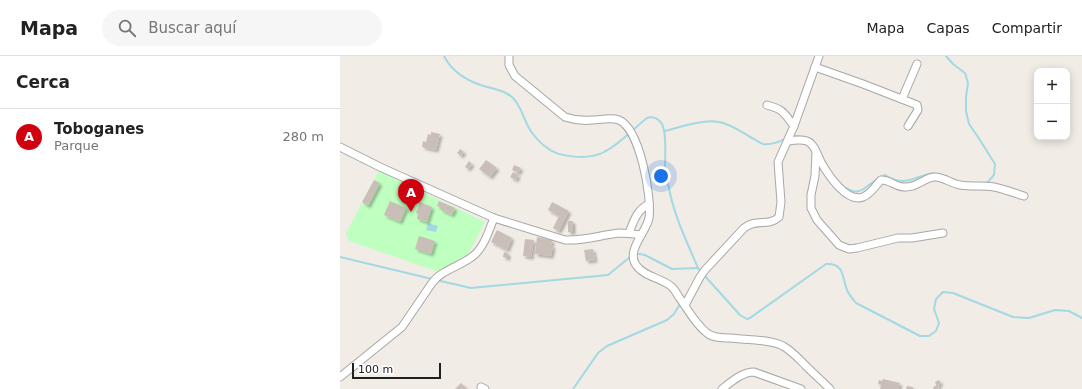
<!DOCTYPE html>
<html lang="es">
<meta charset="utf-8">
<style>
:root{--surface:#fff;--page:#f6f6f6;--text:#222;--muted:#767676;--line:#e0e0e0;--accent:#d0000e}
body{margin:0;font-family:"DejaVu Sans",sans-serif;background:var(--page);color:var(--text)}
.controls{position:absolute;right:12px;top:12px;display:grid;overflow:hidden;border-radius:8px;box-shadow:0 2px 10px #0003}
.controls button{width:36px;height:36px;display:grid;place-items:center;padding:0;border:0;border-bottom:1px solid var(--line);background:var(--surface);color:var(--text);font:20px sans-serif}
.scale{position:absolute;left:12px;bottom:10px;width:89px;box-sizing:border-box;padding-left:4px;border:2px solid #202020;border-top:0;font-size:11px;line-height:14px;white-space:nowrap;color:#202020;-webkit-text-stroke:3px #fff;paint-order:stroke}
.you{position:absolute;left:321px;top:120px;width:14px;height:14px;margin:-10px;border:3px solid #fff;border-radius:50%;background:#1a73e8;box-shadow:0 0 0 6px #1a73e833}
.badge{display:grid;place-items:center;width:26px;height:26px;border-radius:50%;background:var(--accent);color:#fff;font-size:13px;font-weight:700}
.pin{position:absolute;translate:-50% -33px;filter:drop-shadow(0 1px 2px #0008)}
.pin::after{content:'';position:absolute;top:21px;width:14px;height:12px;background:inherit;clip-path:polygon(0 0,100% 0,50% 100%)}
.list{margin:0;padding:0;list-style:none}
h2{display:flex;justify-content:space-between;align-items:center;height:52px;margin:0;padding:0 16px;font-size:17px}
h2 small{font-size:13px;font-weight:400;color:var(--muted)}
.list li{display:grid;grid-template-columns:26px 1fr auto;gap:12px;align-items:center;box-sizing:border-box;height:56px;padding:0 16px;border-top:1px solid var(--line)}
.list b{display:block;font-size:15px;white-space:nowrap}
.list p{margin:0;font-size:13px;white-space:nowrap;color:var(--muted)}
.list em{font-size:13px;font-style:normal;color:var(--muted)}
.icon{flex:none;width:22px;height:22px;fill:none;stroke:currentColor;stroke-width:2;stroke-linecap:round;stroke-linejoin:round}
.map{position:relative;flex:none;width:742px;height:333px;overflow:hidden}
header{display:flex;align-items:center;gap:24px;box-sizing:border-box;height:56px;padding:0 20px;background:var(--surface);border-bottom:1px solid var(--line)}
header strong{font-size:19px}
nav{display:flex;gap:22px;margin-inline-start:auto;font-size:14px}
.search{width:280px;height:36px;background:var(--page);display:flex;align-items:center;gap:10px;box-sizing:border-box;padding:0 14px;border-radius:22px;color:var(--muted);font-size:15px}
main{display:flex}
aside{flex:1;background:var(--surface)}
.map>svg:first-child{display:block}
</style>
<header>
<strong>Mapa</strong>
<div class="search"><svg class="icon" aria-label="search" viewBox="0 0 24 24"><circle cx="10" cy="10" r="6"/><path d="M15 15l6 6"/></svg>Buscar aquí</div>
<nav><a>Mapa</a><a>Capas</a><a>Compartir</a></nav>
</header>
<main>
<aside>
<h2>Cerca<small></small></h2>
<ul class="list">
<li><span class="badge">A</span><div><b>Toboganes</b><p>Parque</p></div><em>280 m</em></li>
</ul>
</aside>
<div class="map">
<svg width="742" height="333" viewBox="0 0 742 333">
<defs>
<filter id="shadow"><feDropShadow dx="2.5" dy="2.5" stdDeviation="1" flood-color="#0004"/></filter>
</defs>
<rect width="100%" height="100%" fill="#f1ece5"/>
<polygon fill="#bfffc0" points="39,115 145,166 128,198 99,216 9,185 6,177"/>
<polygon fill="#a2d9e3" points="88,167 98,170 96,176 86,174"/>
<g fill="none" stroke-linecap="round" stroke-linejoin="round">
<g stroke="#a2d9e3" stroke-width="2">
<path d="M104 0C112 16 129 26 147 31 155 33 165 35 172 41 183 51 184 68 193 78 197 83 201 88 206 91 218 102 250 104 264 96 280 88 293 73 307 62 314 60 318 62 322 68 327 77 325 100 325 111 326 118 327 125 329 132 334 160 347 186 358 212L361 216"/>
<polyline points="606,0 613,8 625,17 628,27 626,41 626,55 629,68 638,81 655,108 654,119 647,127 645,127"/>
<path d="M325 75C340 71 364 63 379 66 391 68 401 76 412 82 415 83 419 87 423 88 430 89 441 86 446 82"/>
<polyline points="454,80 465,81"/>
<path d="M504 131C520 141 523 132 536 124 539 122 542 121 545 119 550 122 557 125 563 125 576 125 589 113 600 119"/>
<polyline points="299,198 305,199 332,213 358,212"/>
<polyline points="0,201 92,223"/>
<path d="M364 219 400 259 407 263 410 262 486 208C505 207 502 222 507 234 509 239 513 243 516 247L580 280H589L596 275 599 267 594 253 596 243 603 236 613 237 673 261 689 262 715 254 729 255 742 262"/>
<polyline points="96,224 131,232 268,219 290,201"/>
<polyline points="233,333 258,297 267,290 327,264 334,258 340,248"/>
</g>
</g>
<g fill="#cabeb8" filter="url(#shadow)">
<polygon points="91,76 100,78 96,94 82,91 83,85 86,86 88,78 91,79"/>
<polygon points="120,93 124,96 121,100 117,97"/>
<polygon points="146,104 157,112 150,121 139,113"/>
<polygon points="129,105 132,108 128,113 125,111"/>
<polygon points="174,109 181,112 178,117 172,114"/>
<polygon points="173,116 178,119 176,124 170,121"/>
<polygon points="34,124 40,127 28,150 22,146"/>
<polygon points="50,145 66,152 60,166 44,159"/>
<polygon points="99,145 115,152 112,159 101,154 101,152 97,150"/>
<polygon points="80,146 92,151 87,166 77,163 78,158 76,157"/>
<polygon points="212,146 229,155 219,175 213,172 219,160 208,154"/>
<rect x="228" y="165" width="5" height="11"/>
<polygon points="157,174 172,182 167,194 151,186"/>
<polygon points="79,180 95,185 91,198 75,193"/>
<polygon points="197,181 212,184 211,190 213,190 211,200 195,198"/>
<polygon points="185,183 194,184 191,201 183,200"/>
<polygon points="253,193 255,204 246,205 244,194"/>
<polygon points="164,196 168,197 168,202 163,201"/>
<polygon points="543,323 560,327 558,333 540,333 541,329 538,328 539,324 542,325"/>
<polygon points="599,324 601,327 599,328 598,333 593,333 594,330 596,330 596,328 595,326"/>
<polygon points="121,327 127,333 115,333"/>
<polygon points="567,330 573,331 573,333 566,333"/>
</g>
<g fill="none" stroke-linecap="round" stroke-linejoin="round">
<defs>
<g id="minor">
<path d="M169 0V9L175 20 225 61C234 64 243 65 252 64 260 64 271 61 279 64 300 73 312 141 309 162 306 177 286 194 296 209 304 221 322 222 332 231 335 234 337 238 339 241 347 252 355 268 367 277 373 282 382 282 390 282 406 284 429 283 443 290 452 295 459 303 466 310 474 318 482 325 490 333"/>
<polyline points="475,11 523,28 577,49 578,54 568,70"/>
<polyline points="562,43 577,8"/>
<path d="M427 49C443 53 444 57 454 70"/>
<path d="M448 85C454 84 461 83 467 85 475 88 478 101 482 108 489 120 507 147 523 141 531 138 535 130 541 124 549 123 555 131 564 131 578 132 584 121 595 121 604 121 612 128 620 129 632 131 643 129 654 131 664 133 674 137 684 140"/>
<path d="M0 91 40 111 154 162 225 184C244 185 261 179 279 177 287 177 294 178 301 179"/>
<polyline points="476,97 475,120 471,139 471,152 477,164 499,189 509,193 517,192 558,182 572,182 603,177"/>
<path d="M289 177C294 164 297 154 309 148"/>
<path d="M345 249 360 221 365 214 404 172C417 162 428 171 439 161L441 146 438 106 454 70 479 0"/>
<path d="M0 321 62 271 92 227C101 214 121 210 133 200 144 192 149 174 154 162"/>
<polyline points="141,331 145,333"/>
<path d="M382 333C391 326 402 316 414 316L461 333"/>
</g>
</defs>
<use href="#minor" stroke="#a7a7a7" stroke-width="9"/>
<use href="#minor" stroke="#fff" stroke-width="7"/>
</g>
</svg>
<div class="controls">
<button>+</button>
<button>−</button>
</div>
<div class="scale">100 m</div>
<div class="you"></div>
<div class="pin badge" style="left:71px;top:156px">A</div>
</div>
</main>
